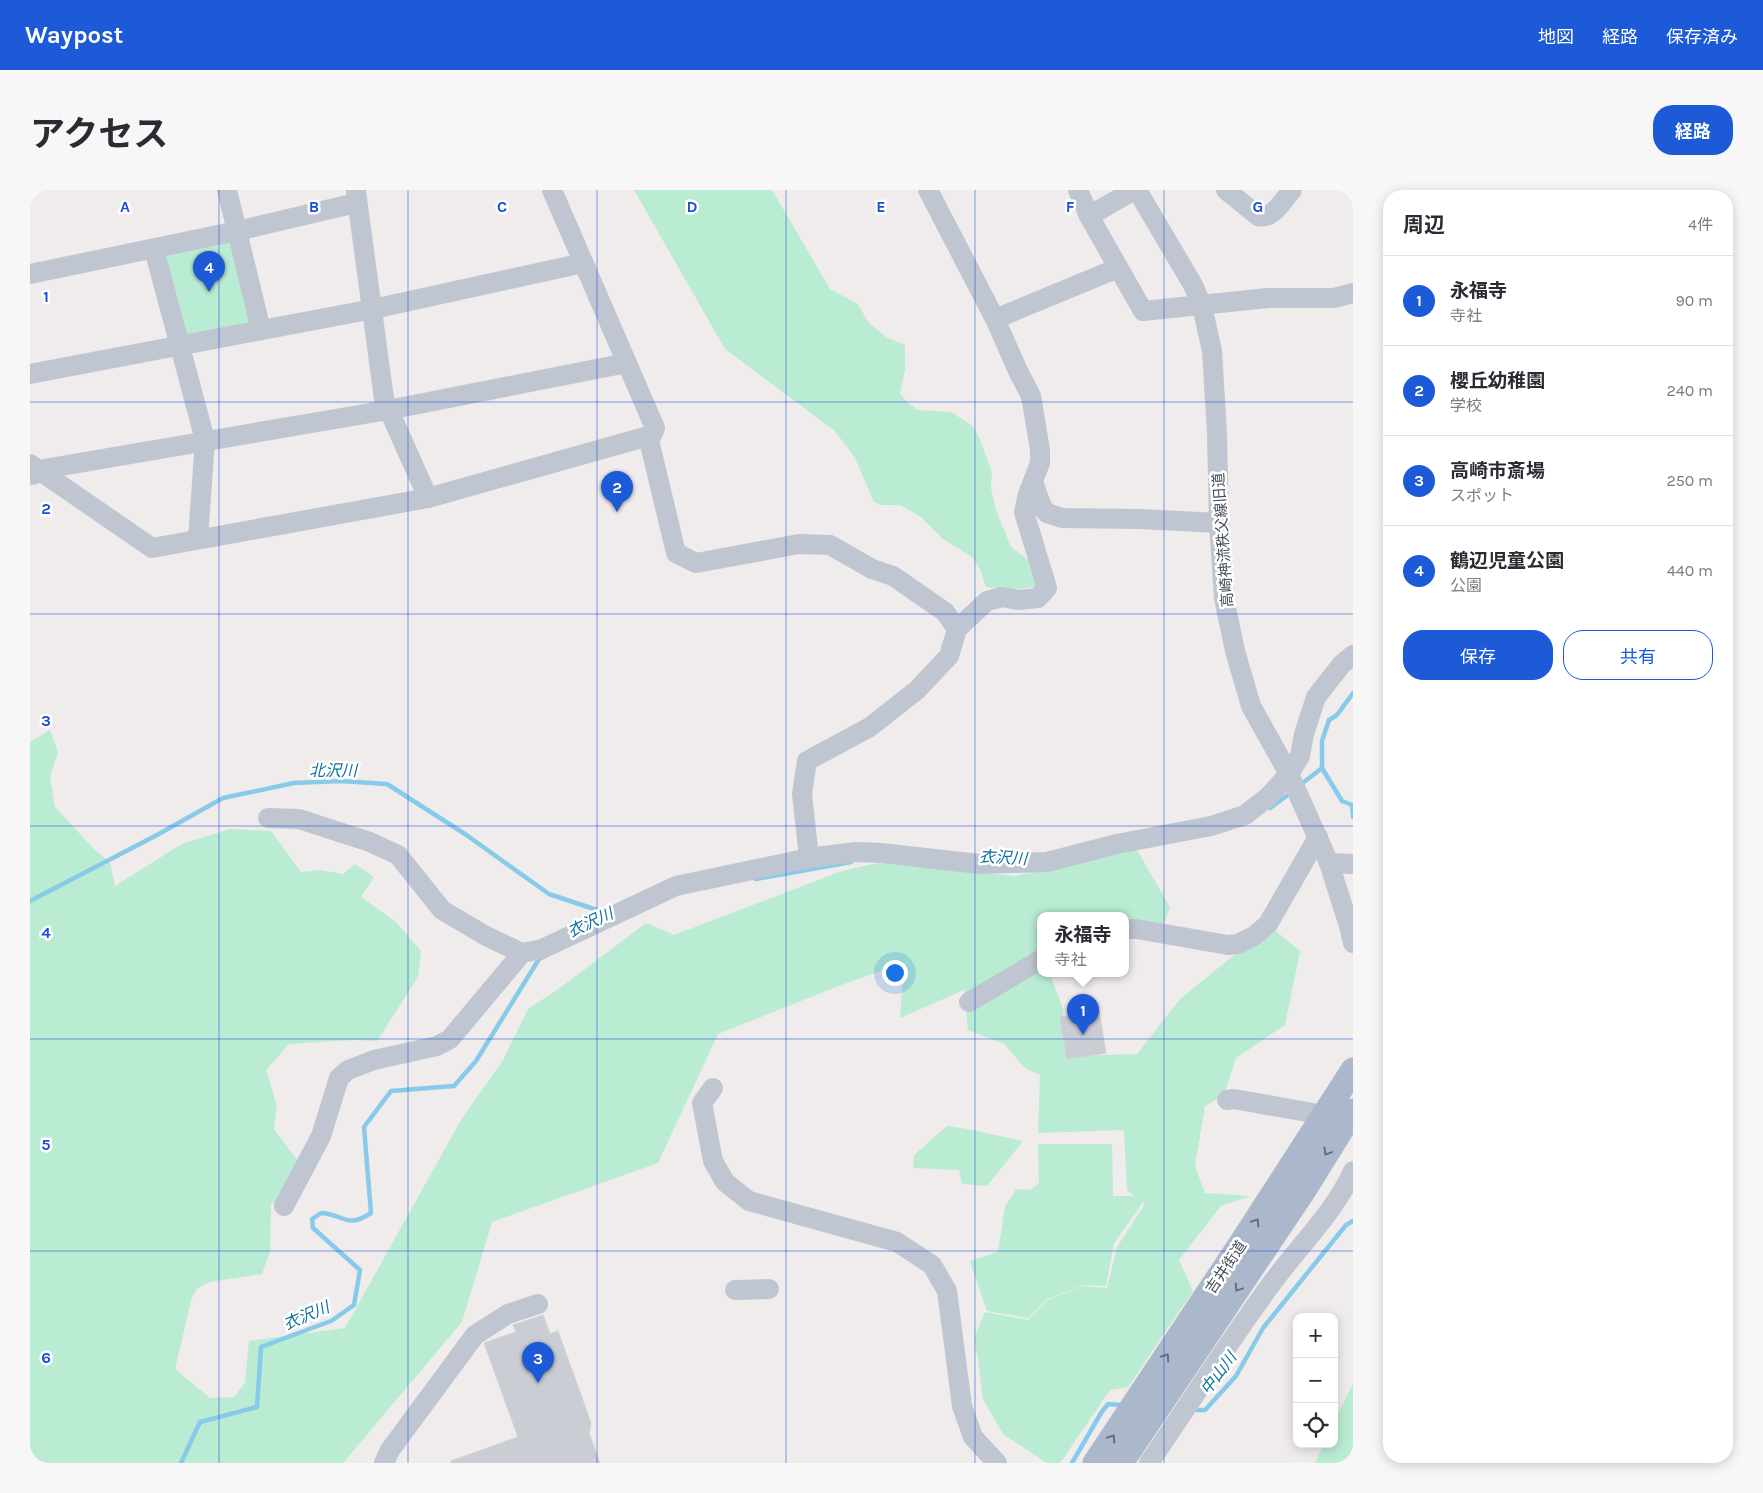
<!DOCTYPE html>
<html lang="ja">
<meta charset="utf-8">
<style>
:root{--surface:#fff;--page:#f7f7f7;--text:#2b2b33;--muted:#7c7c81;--line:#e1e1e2;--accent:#1d5ad7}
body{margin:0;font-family:Karla,"Noto Sans JP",sans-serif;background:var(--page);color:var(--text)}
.controls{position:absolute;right:15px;bottom:15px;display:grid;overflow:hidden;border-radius:10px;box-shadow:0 2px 12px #0003}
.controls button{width:45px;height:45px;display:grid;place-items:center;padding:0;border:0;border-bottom:1px solid var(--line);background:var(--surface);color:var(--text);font:25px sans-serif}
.you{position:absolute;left:864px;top:782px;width:18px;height:18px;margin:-12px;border:4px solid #fff;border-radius:50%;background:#1a73e8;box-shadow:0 0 0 8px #1a73e833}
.badge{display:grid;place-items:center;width:32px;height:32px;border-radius:50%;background:var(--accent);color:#fff;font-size:16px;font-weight:700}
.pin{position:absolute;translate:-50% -41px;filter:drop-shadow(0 1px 2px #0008)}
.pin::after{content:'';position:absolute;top:26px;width:18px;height:15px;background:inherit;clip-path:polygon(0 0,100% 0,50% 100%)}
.popup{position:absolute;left:1007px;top:722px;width:92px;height:65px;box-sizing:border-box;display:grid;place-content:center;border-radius:10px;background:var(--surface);filter:drop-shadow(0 1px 4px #0005);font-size:16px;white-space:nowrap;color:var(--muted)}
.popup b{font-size:19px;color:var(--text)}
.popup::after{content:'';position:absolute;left:50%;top:100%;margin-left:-10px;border:10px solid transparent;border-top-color:var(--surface)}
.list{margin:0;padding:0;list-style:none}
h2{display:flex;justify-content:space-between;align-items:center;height:65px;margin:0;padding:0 20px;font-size:21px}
h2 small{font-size:16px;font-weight:400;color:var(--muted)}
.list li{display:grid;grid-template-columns:32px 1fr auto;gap:15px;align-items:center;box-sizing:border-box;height:90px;padding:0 20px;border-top:1px solid var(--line)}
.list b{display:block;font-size:19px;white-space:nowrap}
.list p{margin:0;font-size:16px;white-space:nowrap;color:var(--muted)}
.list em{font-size:16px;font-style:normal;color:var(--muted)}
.actions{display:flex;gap:10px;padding:15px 20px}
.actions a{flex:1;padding:11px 0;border:1px solid var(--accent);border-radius:20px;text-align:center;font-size:18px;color:var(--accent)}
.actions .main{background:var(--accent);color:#fff}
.icon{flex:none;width:28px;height:28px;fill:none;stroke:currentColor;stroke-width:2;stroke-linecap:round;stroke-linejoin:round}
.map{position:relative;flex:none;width:1323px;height:1273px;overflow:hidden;border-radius:20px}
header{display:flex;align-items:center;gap:30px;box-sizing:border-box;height:70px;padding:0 25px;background:var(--accent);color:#fff}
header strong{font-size:24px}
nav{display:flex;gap:28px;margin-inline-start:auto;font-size:18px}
.intro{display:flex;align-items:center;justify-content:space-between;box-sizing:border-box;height:120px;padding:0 30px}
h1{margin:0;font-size:35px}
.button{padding:12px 22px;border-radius:20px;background:var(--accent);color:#fff;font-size:18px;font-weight:700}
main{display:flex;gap:30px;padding:0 30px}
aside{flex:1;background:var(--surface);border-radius:20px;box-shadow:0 2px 12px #0003}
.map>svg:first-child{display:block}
</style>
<header>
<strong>Waypost</strong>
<nav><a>地図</a><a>経路</a><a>保存済み</a></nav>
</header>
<div class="intro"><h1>アクセス</h1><a class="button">経路</a></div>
<main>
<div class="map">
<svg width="1323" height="1273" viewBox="0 0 1323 1273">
<rect width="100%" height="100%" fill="#efeceb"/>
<g fill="#b9ecd3">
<path d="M604 0H742L800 99 828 114 838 132 856 147 875 155V179L870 204 878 213 888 220 921 222 943 236 950 250 962 282 961 298 966 320 981 357 996 368 1009 383 1012 396C992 399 975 401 956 397L950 379 942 367 913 349 891 327 870 315H851L844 312 825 268 805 241 695 159Z"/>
<polygon points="200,47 222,134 158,148 152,144 135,70 136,62"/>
<polygon points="20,540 28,562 20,587 25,617 62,657 80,673 85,696 152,654 200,639 241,641 271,682 290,680 313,684 325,674 344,687 331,707 366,732 391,761 388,787 347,851 324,850 259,854 236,880 247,916 244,939 267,970 276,995 241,1014 240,1062 232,1084 179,1092 168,1098 162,1107 145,1179 180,1208 204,1207 215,1193 219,1151 315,1138 431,930 473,870 498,819 530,798 616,733 644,745 812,681 848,673 985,686 1107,660 1140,717 1133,735 1096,728 1096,726 1085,726 1061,722 1054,726 1010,726 1010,784 1020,784 1033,819 1038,866 1107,864 1150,809 1240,736 1270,761 1255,835 1206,868 1194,905 1175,916 1165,976 1175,1003 1220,1006 1191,1016 1149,1070 1163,1101 1098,1197 1080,1200 1030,1273 1017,1273 973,1244 953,1209 948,1169 944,1148 955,1122 998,1130 1016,1111 1052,1096 1077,1098 1087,1057 1115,1014 1112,1012 1111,1015 1084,1053 1076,1096 1053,1095 1016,1110 998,1128 957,1121 940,1071 968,1062 975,1017 986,999 1000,1000 1009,993 1008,954 1082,954 1083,1006 1104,1006 1097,1000 1094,940 1008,943 1010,885 996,879 974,854 938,840 934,800 870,828 874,773 814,794 688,844 628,973 462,1032 432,1132 313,1273 0,1273 0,552"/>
<polygon points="917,936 938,939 993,951 957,996 932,994 929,980 883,978 884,965"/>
<polygon points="1323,1193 1323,1273 1285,1273 1294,1254 1304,1254 1304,1233"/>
</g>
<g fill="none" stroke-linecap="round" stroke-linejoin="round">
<g stroke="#87cae9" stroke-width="4.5">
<polyline points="1292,578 1292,551 1299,530 1307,525 1323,503"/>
<polyline points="1292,578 1312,611 1322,615 1323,627"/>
<polyline points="1270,595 1292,578"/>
<polyline points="1240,618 1262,602"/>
<polyline points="726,689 821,672"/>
<polyline points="0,711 127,645 193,608 264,593 310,591 357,594 435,644 519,704 573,722"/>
<polyline points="1162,1220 1175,1220 1206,1186 1233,1138 1316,1035 1323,1031"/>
<path d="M151 1273 170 1232 227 1217 231 1157 301 1131 324 1115 330 1080 283 1038 282 1029 291 1023C316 1025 316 1039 341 1023L334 937 361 901 424 896 446 871 509 769 513 767"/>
<polyline points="1042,1273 1071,1223 1078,1214 1092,1215"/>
</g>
</g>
<g fill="#cbcdd4" stroke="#d0d1d7">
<polygon points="1069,821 1076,863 1037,869 1030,827"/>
<polygon points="513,1125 520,1144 528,1141 561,1233 559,1243 570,1273 421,1273 421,1271 488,1247 454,1153 486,1142 483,1135"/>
</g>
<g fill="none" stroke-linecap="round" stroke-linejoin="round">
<g stroke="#bfc6d1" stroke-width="20">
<polyline points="197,0 231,140"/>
<polyline points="898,0 965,129 989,183 1001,206 1010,260 1010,273 998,304 994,322 1017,398 1008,408 988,410 972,407 957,411 927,439"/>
<polyline points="1048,0 1059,26 1113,121 1238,108 1304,108 1323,103"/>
<polyline points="1107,0 1163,95 1172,116 1182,161 1187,243 1189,333 1194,408 1205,461 1221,516 1259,584 1299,673 1319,736 1323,753"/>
<path d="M1196 0 1228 26C1243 30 1253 10 1262 0"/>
<polyline points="326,1 354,209 398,308"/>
<polyline points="1059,26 1104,0"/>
<polyline points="124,59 175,250 168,349"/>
<polyline points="0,84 207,41 326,13"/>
<polyline points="965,129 1088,78"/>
<polyline points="0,184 343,119 553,73"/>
<polyline points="618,246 646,363 666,373 769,354 800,355 842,379 863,386 915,422 927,439 919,466 887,500 840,537 777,571 772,604 779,668"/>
<polyline points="0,274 122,358 398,308 622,245 625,238 522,0"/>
<polyline points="3,285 8,280 358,220 597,173"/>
<polyline points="1003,292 1012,317 1017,323 1032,328 1110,329 1189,333"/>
<polyline points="238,628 269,629 340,652 368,665 412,720 456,746 492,763"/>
<polyline points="1299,673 1323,674"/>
<polyline points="1096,739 1106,739 1198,755 1208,754 1224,746 1238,734 1288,647"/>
<polyline points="939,812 1010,770"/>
<polyline points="683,898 672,913 683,971 695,992 719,1011 867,1052 902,1075 917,1101 932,1216 943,1247 967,1273"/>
<polyline points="1197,910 1204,909 1294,925"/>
<polyline points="254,1016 291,946 309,888 318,880 344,870 407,856 420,849 492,763 512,759 646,696 779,668 825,662 851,663 949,674 1017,672 1087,654 1181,636 1215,625 1238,607 1259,584 1270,566 1274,544 1286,507 1312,474 1323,465"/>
<polyline points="705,1100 739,1099"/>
<polyline points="354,1273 360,1260 445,1145 478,1124 508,1114"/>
<path d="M1119 1273C1160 1213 1199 1151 1242 1093 1269 1056 1304 1023 1323 981"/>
</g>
<g stroke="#abb8cb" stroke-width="25">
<polyline points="1065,1273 1214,1049 1323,880"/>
<polyline points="1091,1273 1276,997 1323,921"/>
</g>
</g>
<defs><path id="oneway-chevron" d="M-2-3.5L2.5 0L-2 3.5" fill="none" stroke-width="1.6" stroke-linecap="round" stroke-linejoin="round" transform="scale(1.25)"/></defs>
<g stroke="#646d7a">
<use href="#oneway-chevron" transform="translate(1297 962) rotate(121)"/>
<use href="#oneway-chevron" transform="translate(1226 1032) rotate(-57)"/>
<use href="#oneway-chevron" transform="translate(1208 1098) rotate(124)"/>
<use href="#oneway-chevron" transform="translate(1136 1167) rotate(-56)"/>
<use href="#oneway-chevron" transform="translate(1082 1248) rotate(-56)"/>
</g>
<path fill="none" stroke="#1d4ed8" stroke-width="1" stroke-opacity="0.55" d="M189 0V1273M378 0V1273M567 0V1273M756 0V1273M945 0V1273M1134 0V1273M0 212H1323M0 424H1323M0 636H1323M0 849H1323M0 1061H1323"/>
<g text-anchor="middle" stroke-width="5" stroke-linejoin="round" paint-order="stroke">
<g font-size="15" fill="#454d58" stroke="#fff">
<text transform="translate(1193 350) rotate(-94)" y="5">高崎神流秩父線旧道</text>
<text transform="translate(1196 1077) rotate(-56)" y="5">吉井街道</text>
</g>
<g font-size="16" font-style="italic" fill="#0f72a0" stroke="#fff">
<text x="303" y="586">北沢川</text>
<text transform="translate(973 667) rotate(3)" y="6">衣沢川</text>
<text transform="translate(560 732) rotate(-25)" y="6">衣沢川</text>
<text transform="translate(276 1125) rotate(-23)" y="6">衣沢川</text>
<text transform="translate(1188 1183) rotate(-53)" y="6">中山川</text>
</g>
</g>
<g font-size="16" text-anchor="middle" font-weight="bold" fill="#1d4ed8" stroke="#fff" stroke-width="5" stroke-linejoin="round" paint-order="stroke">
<text x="95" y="22">A</text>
<text x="284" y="22">B</text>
<text x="472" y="22">C</text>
<text x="662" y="22">D</text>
<text x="851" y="22">E</text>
<text x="1040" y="22">F</text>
<text x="1228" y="22">G</text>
<text x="16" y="112">1</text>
<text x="16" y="324">2</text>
<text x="16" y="536">3</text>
<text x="16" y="748">4</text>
<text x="16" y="960">5</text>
<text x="16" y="1173">6</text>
</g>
</svg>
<div class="controls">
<button>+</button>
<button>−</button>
<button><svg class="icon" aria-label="locate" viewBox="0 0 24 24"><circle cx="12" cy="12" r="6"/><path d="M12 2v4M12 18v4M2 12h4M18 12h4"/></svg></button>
</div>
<div class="you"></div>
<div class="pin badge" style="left:1053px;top:845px">1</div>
<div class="popup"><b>永福寺</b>寺社</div>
<div class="pin badge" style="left:587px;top:322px">2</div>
<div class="pin badge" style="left:508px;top:1193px">3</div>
<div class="pin badge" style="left:179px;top:102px">4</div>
</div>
<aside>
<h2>周辺<small>4件</small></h2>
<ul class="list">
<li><span class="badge">1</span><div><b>永福寺</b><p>寺社</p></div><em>90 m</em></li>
<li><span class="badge">2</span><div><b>櫻丘幼稚園</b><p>学校</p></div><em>240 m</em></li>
<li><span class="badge">3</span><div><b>高崎市斎場</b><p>スポット</p></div><em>250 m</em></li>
<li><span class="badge">4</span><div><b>鶴辺児童公園</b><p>公園</p></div><em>440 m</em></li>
</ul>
<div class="actions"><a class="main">保存</a><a>共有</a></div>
</aside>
</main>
